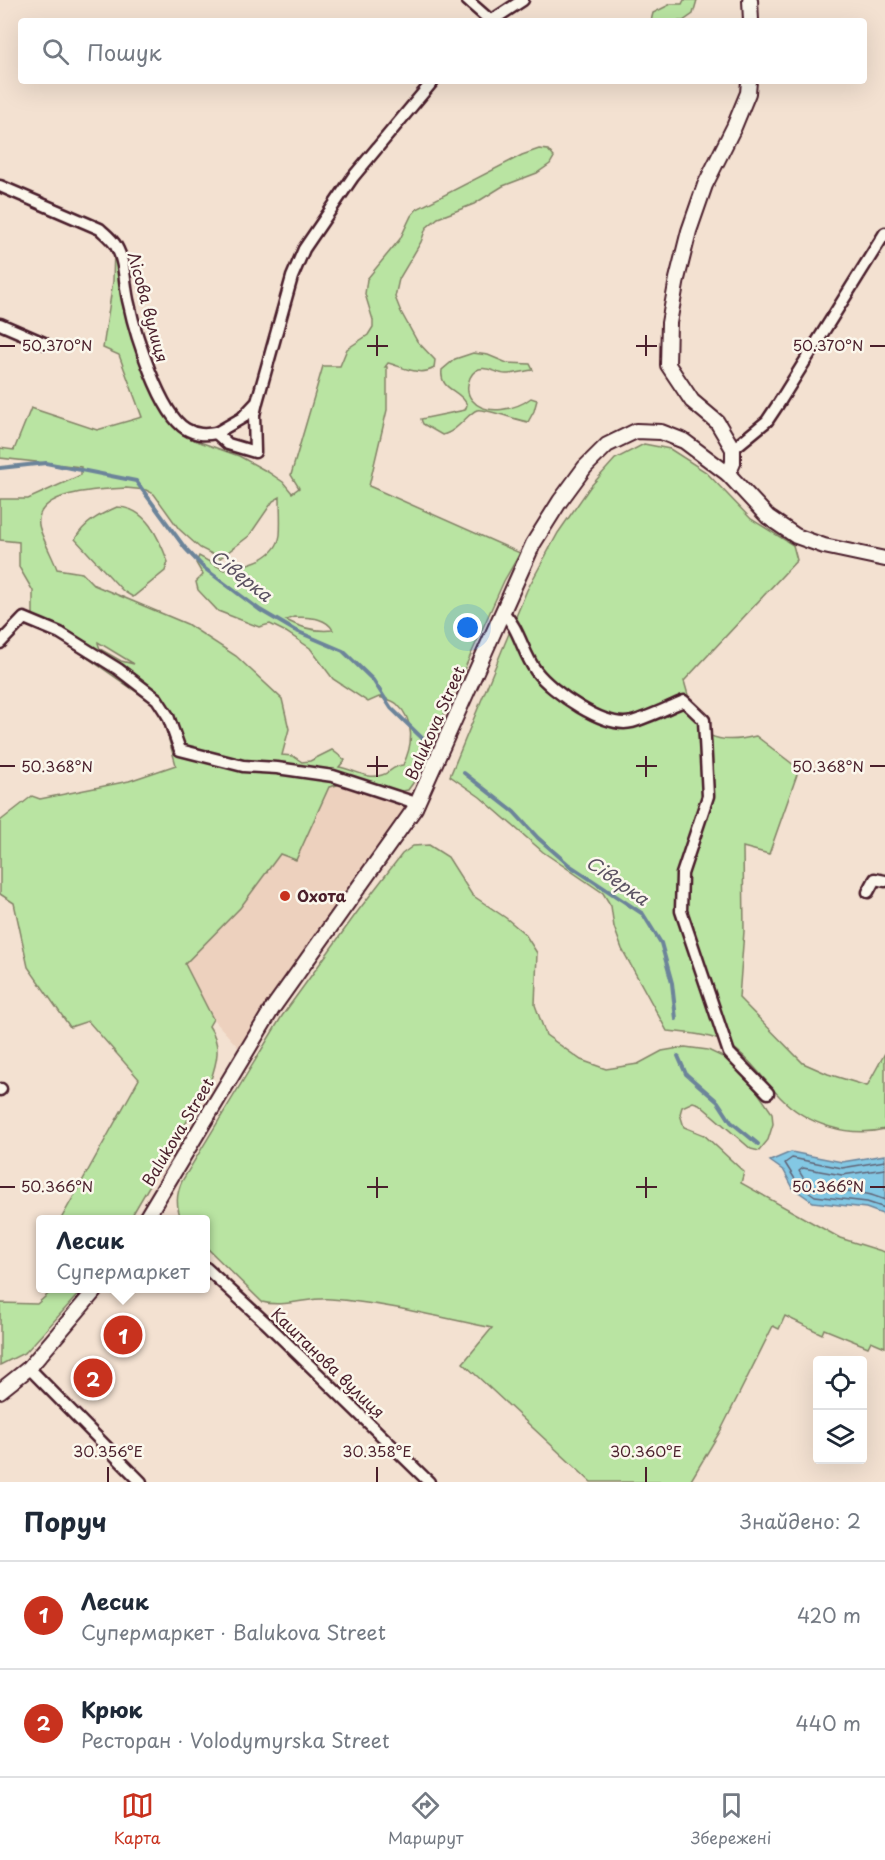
<!DOCTYPE html>
<html lang="uk">
<meta charset="utf-8">
<style>
:root{--surface:#fff;--page:#f6f6f7;--text:#1f2937;--muted:#747a83;--line:#e0e1e3;--accent:#c8321e}
body{margin:0;font-family:"Playpen Sans",sans-serif;background:var(--page);color:var(--text)}
.controls{position:absolute;right:18px;bottom:18px;display:grid;overflow:hidden;border-radius:6px;box-shadow:0 6px 24px #0002}
.controls button{width:54px;height:54px;display:grid;place-items:center;padding:0;border:0;border-bottom:2px solid var(--line);background:var(--surface);color:var(--text);font:30px sans-serif}
.you{position:absolute;left:468px;top:628px;width:21px;height:21px;margin:-15px;border:4px solid #fff;border-radius:50%;background:#1a73e8;box-shadow:0 0 0 9px #1a73e833}
.badge{display:grid;place-items:center;width:39px;height:39px;border-radius:50%;background:var(--accent);color:#fff;font-size:20px;font-weight:700}
.pin{position:absolute;translate:-50% -50%;border:3px solid #fff;box-shadow:0 2px 6px #0006}
.popup{position:absolute;left:36px;top:1215px;width:174px;height:78px;box-sizing:border-box;display:grid;place-content:center;border-radius:6px;background:var(--surface);filter:drop-shadow(0 2px 4px #0005);font-size:20px;white-space:nowrap;color:var(--muted)}
.popup b{font-size:22px;color:var(--text)}
.popup::after{content:'';position:absolute;left:50%;top:100%;margin-left:-12px;border:12px solid transparent;border-top-color:var(--surface)}
.list{margin:0;padding:0;list-style:none}
h2{display:flex;justify-content:space-between;align-items:center;height:78px;margin:0;padding:0 24px;font-size:26px}
h2 small{font-size:20px;font-weight:400;color:var(--muted)}
.list li{display:grid;grid-template-columns:39px 1fr auto;gap:18px;align-items:center;box-sizing:border-box;height:108px;padding:0 24px;border-top:2px solid var(--line)}
.list b{display:block;font-size:22px;white-space:nowrap}
.list p{margin:0;font-size:20px;white-space:nowrap;color:var(--muted)}
.list em{font-size:20px;font-style:normal;color:var(--muted)}
.icon{flex:none;width:33px;height:33px;fill:none;stroke:currentColor;stroke-width:2;stroke-linecap:round;stroke-linejoin:round}
.map{position:relative;flex:none;width:885px;height:1482px;overflow:hidden}
.search{position:absolute;background:var(--surface);box-shadow:0 6px 24px #0002;left:18px;right:18px;top:18px;height:66px;display:flex;align-items:center;gap:15px;box-sizing:border-box;padding:0 21px;border-radius:6px;color:var(--muted);font-size:22px}
.sheet{height:294px;background:var(--surface)}
nav{display:flex;justify-content:space-around;align-items:center;box-sizing:border-box;height:84px;border-top:2px solid var(--line);background:var(--surface);font-size:16px;color:var(--muted)}
nav a{display:grid;justify-items:center;gap:3px}
nav .on{color:var(--accent)}
.map>svg:first-child{display:block}
</style>
<div class="map">
<svg width="885" height="1482" viewBox="0 0 885 1482">
<rect width="100%" height="100%" fill="#f3e1d1"/>
<filter id="ink" filterUnits="userSpaceOnUse"><feTurbulence type="fractalNoise" baseFrequency=".0167" numOctaves="2"/><feDisplacementMap in="SourceGraphic" scale="12" xChannelSelector="R" yChannelSelector="G"/><feConvolveMatrix kernelMatrix="1 2 1 2 8 2 1 2 1" color-interpolation-filters="sRGB"/></filter>
<g filter="url(#ink)">
<polygon fill="#edd1be" points="337,785 407,806 372,862 312,939 238,1047 213,1019 185,964 240,908 280,854 296,860 329,786"/>
<g fill="#b9e4a2" stroke="#828266" stroke-width="1.5" fill-rule="evenodd">
<polygon points="684,0 697,0 693,14 683,21 651,21 653,13 671,4 682,4"/>
<path d="M539 149 548 150 554 157 550 164 537 173 503 186 474 204 438 218 426 228 421 242 399 279 395 297 401 312 417 341 435 360 434 368C420 377 403 367 388 363L385 367H387V410L369 486 520 553 504 581 413 783 408 790 397 792 342 775 337 785 329 787 296 860 280 854 240 908 185 964 213 1019 209 1026C222 1045 217 1062 210 1082L130 1219H61L139 1079 88 1021 70 1027 28 967 14 903 0 894V821L32 796 40 799 129 781 176 765 165 726 155 705 66 643 33 625V591L19 567V542L0 540V499H28L81 475V467L0 458V448L14 450 31 408 97 430 142 417 119 355 103 348 113 281 114 249 142 369 173 424 180 432 197 441 239 456 268 472 283 482 292 493 299 488 291 475 323 366H340L347 349 368 335 373 327V320L365 294 367 279 400 239 411 216 417 209 522 155ZM126 488 146 490 154 494 179 529 200 548 220 558 249 536 273 501 280 497C280 510 281 523 280 535 276 561 244 565 224 570L199 556 196 563 203 575 196 582 198 590 218 611 259 627 270 624 286 632 310 648 333 679 368 702 379 697C385 699 393 700 397 704 415 721 413 745 403 765 392 766 390 773 382 775 367 780 353 769 339 767L345 760 332 750 310 761 302 762 293 756 282 755 289 729 282 699 236 656 187 624 94 585 82 573 57 569C53 558 41 536 39 525 34 490 104 489 126 488ZM294 617C308 618 325 616 333 630 316 632 301 628 286 620ZM98 643V642L134 664 121 661 100 649Z"/>
<path d="M473 353 488 355 507 363 530 364 533 370C525 371 514 374 506 374 496 374 490 366 479 369 468 373 464 391 472 400 486 417 517 409 531 398L537 400 534 411 528 422C516 420 485 408 477 410 468 413 457 432 442 435L423 424 421 419 465 410 467 405C461 389 439 391 442 370L455 359Z"/>
<path d="M644 444 670 449 706 472 751 519 793 545 797 560 684 681C688 694 691 709 697 722 708 744 736 741 756 736L799 769 769 854 743 847 744 931 739 998 803 1063 828 1074 867 1086 885 1053V1129C848 1138 806 1124 780 1097 763 1079 750 1058 729 1045 712 1034 686 1033 667 1031L622 949 614 927 611 906 603 893 543 852 480 797 450 776 527 590 558 533 590 487 615 459Z"/>
<path d="M117 507C146 507 159 538 168 562L165 571 133 597 123 591 75 539C85 522 99 515 117 507Z"/>
<path d="M429 845 448 857 472 895 506 918 525 934 537 953 535 1005 546 1035 581 1060 606 1069 638 1064 662 1051 685 1047 708 1050 727 1059 752 1084 772 1113 773 1124 768 1140 759 1151 751 1149 699 1104 693 1102 682 1107 680 1114 684 1127 704 1135 744 1172 741 1183 840 1238 885 1252V1347L871 1341 868 1347 824 1329 822 1334 785 1316 779 1329 773 1326 721 1430 690 1482H591L463 1363 492 1328C439 1317 385 1303 331 1299 309 1297 283 1308 262 1302L206 1247V1220L181 1219C176 1205 176 1195 182 1181L282 1016 358 911 402 854 413 846Z"/>
<polygon points="54,1289 83,1289 26,1352 0,1365 0,1303 37,1304"/>
</g>
<polygon fill="#83c8e4" stroke="#6c849a" stroke-width="1.5" points="791,1152 842,1162 885,1155 885,1215 866,1208 813,1202 793,1188 784,1171 770,1161"/>
<g fill="none" stroke-linecap="round" stroke-linejoin="round">
<g stroke="#616375" stroke-width="1.5">
<polyline points="885,1161 842,1168 792,1158 785,1163 798,1184 815,1196 867,1202 885,1208"/>
<path d="M885 1169 842 1175 803 1168 799 1171C811 1196 844 1190 867 1194 873 1195 879 1198 885 1200"/>
</g>
<g stroke="#6c849a" stroke-width="4">
<polyline points="0,468 46,463 136,481 185,548 204,568 260,610 294,630 343,651 373,680 391,708 422,738"/>
<polyline points="464,773 514,812 538,838 569,865 643,914 661,943 672,983 676,1019"/>
<polyline points="678,1056 686,1074 718,1102 731,1122 758,1144"/>
</g>
<defs>
<g id="street">
<polyline points="467,0 491,21"/>
<polyline points="491,21 523,0"/>
<path d="M0 186 100 229C105 234 112 239 116 246 126 263 124 286 129 304 135 333 160 414 186 429 196 435 205 435 216 433"/>
<polyline points="0,324 44,343"/>
<polyline points="257,402 242,418 216,433 228,444 255,452 254,415 257,402 292,277 304,249 353,177 433,81"/>
<polyline points="733,449 767,421 777,406 885,233"/>
<path d="M502 611C520 629 522 652 536 671 552 692 605 729 632 722 649 717 667 708 684 701L704 720 708 796 682 874 681 911 729 1053 768 1093"/>
<polyline points="0,643 24,618 60,633 118,669 157,699 168,716 180,750 243,766 277,768 333,776 410,801 415,808"/>
<polyline points="868,892 875,879 885,881"/>
<polyline points="0,1090 1,1089"/>
<polyline points="206,1268 265,1322 429,1482"/>
<polyline points="29,1368 141,1482"/>
</g>
<g id="secondary">
<polyline points="750,0 751,21"/>
<polyline points="728,474 733,463 733,449 717,422 692,401 668,365 669,323 677,279 689,231 705,185 734,127 748,93 749,81"/>
<polyline points="145,1220 272,1009 415,808 533,544 560,501 585,467 607,445 636,431 661,432 684,441 728,474 768,517 796,536 824,546 885,559"/>
<polyline points="0,1391 29,1368 97,1288"/>
</g>
</defs>
<use href="#street" stroke="#4a1f2b" stroke-width="15"/>
<use href="#secondary" stroke="#4a1f2b" stroke-width="18"/>
<use href="#street" stroke="#fbf7ec" stroke-width="10"/>
<use href="#secondary" stroke="#fbf7ec" stroke-width="14"/>
</g>
</g>
<path fill="none" stroke="#4a1f2b" stroke-width="2" d="M377 335V356M646 335V356M0 346H15M367 346H388M636 346H657M870 346H885M377 756V777M646 756V777M0 766H15M367 766H388M636 766H657M870 766H885M377 1177V1198M646 1177V1198M0 1187H15M367 1187H388M636 1187H657M870 1187H885M108 1467V1482M377 1467V1482M646 1467V1482"/>
<circle fill="#c8321e" stroke="#fbf7ec" stroke-width="2" cx="285" cy="896" r="6"/>
<g text-anchor="middle" stroke-width="5" stroke-linejoin="round" paint-order="stroke">
<g font-size="16" fill="#4a1f2b" stroke="#fbf7ec">
<text transform="translate(148 307) rotate(75)" y="6">Лісова вулиця</text>
<text transform="translate(435 723) rotate(-66)" y="6">Balukova Street</text>
<text transform="translate(178 1132) rotate(-59)" y="6">Balukova Street</text>
<text transform="translate(328 1363) rotate(44)" y="6">Каштанова вулиця</text>
</g>
<g font-size="16" font-weight="bold" fill="#4a1f2b" stroke="#fbf7ec" text-anchor="start">
<text x="297" y="902">Охота</text>
</g>
<g font-size="18" font-style="italic" fill="#5b5262" stroke="#fbf7ec">
<text transform="translate(241 576) rotate(38)" y="6">Сіверка</text>
<text transform="translate(617 881) rotate(35)" y="6">Сіверка</text>
</g>
</g>
<g font-size="15" text-anchor="middle" fill="#4a1f2b" stroke="#fbf7ec" stroke-width="5" stroke-linejoin="round" paint-order="stroke">
<text x="57" y="351">50.370°N</text>
<text x="828" y="351">50.370°N</text>
<text x="57" y="772">50.368°N</text>
<text x="828" y="772">50.368°N</text>
<text x="57" y="1192">50.366°N</text>
<text x="828" y="1192">50.366°N</text>
<text x="108" y="1457">30.356°E</text>
<text x="377" y="1457">30.358°E</text>
<text x="646" y="1457">30.360°E</text>
</g>
</svg>
<div class="controls">
<button><svg class="icon" aria-label="locate" viewBox="0 0 24 24"><circle cx="12" cy="12" r="6"/><path d="M12 2v4M12 18v4M2 12h4M18 12h4"/></svg></button>
<button><svg class="icon" aria-label="layers" viewBox="0 0 24 24"><path d="M12 4l9 5-9 5-9-5zM3 14l9 5 9-5"/></svg></button>
</div>
<div class="you"></div>
<div class="pin badge" style="left:123px;top:1335px">1</div>
<div class="popup"><b>Лесик</b>Супермаркет</div>
<div class="pin badge" style="left:93px;top:1378px">2</div>
<div class="search"><svg class="icon" aria-label="search" viewBox="0 0 24 24"><circle cx="10" cy="10" r="6"/><path d="M15 15l6 6"/></svg>Пошук</div>
</div>
<section class="sheet">
<h2>Поруч<small>Знайдено: 2</small></h2>
<ul class="list">
<li><span class="badge">1</span><div><b>Лесик</b><p>Супермаркет · Balukova Street</p></div><em>420 m</em></li>
<li><span class="badge">2</span><div><b>Крюк</b><p>Ресторан · Volodymyrska Street</p></div><em>440 m</em></li>
</ul>
</section>
<nav>
<a class="on"><svg class="icon" aria-label="map" viewBox="0 0 24 24"><path d="M3 6l6-2 6 2 6-2v14l-6 2-6-2-6 2zM9 4v14M15 6v14"/></svg>Карта</a>
<a><svg class="icon" aria-label="directions" viewBox="0 0 24 24"><path d="M12 3l9 9-9 9-9-9zM9 14v-3h6M13 9l2 2-2 2"/></svg>Маршрут</a>
<a><svg class="icon" aria-label="saved" viewBox="0 0 24 24"><path d="M7 4h10v16l-5-4-5 4z"/></svg>Збережені</a>
</nav>
